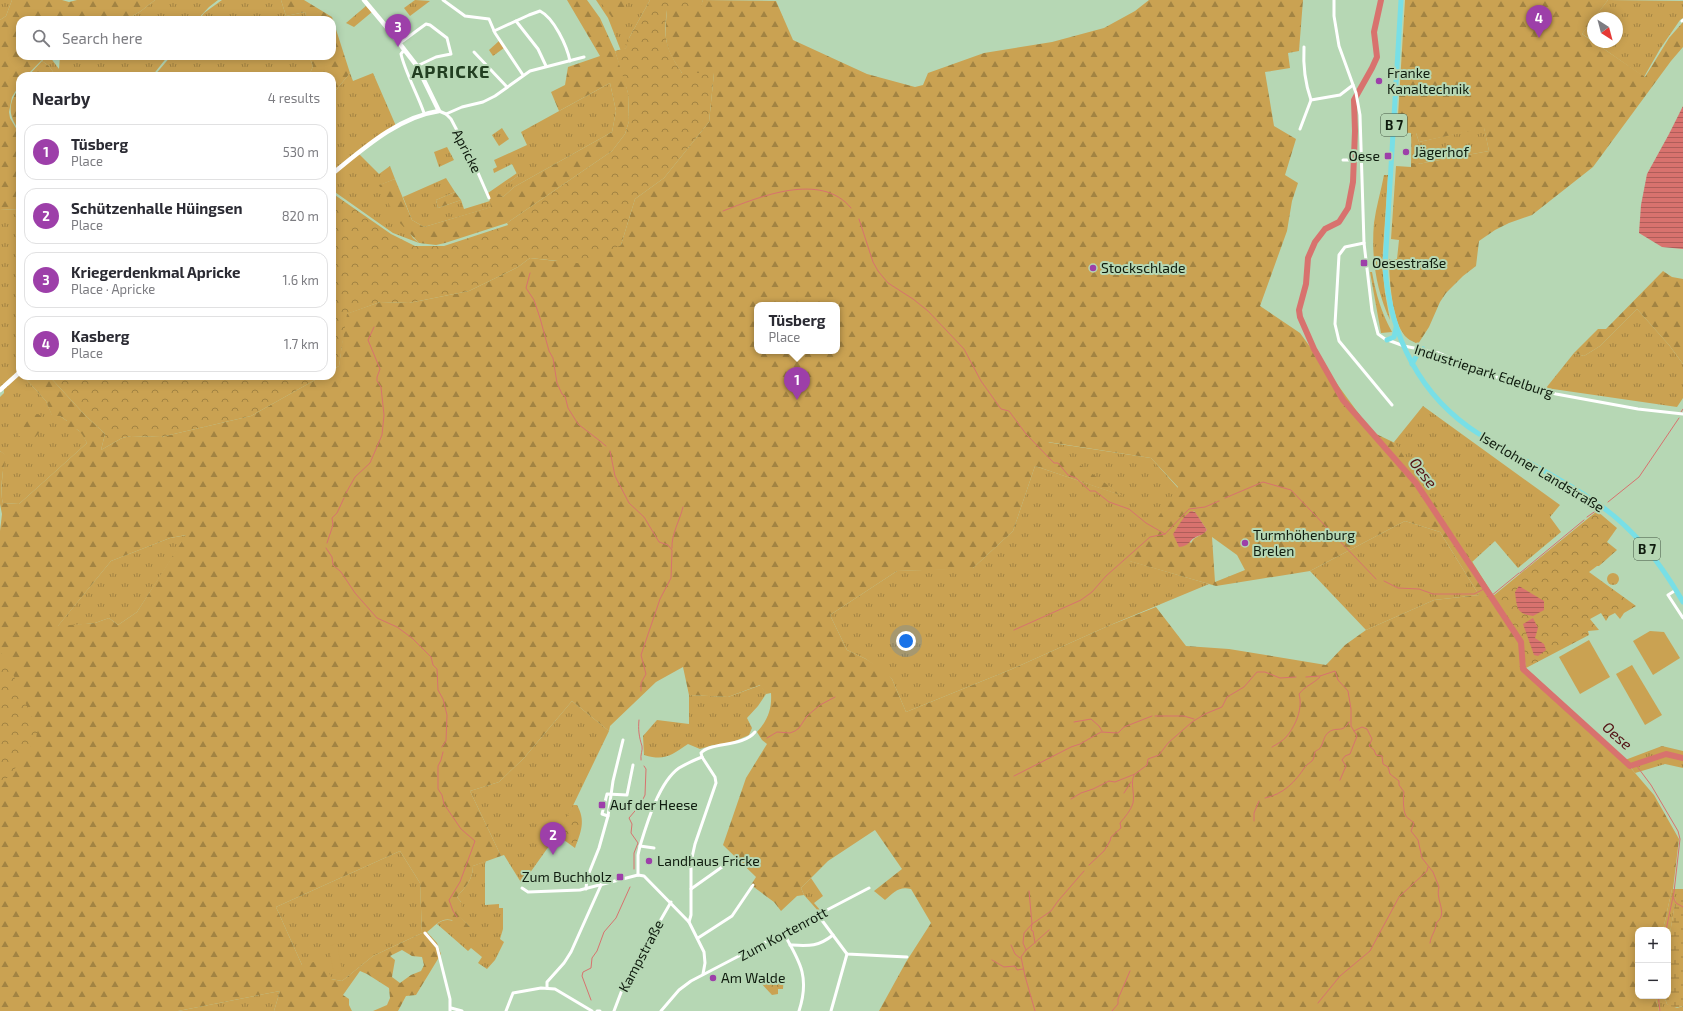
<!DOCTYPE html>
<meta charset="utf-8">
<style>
:root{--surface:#fff;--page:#f7f7f7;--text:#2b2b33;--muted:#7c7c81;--line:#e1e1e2;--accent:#9d3fa9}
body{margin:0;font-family:"Exo 2",sans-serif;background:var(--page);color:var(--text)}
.controls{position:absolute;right:12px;bottom:12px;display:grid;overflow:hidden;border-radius:8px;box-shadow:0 2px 10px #0003}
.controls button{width:36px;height:36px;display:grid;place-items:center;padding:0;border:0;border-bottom:1px solid var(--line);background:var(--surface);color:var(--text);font:20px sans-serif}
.compass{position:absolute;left:1587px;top:12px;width:36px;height:36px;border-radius:50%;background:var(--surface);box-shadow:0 2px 10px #0003;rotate:144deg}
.you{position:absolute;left:906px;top:641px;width:14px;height:14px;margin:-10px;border:3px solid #fff;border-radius:50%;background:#1a73e8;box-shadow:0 0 0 6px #1a73e833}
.badge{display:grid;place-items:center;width:26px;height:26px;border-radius:50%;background:var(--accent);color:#fff;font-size:13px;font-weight:700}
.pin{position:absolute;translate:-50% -33px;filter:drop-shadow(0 1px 2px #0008)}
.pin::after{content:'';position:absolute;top:21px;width:14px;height:12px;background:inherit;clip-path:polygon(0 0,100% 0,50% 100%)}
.popup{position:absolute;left:754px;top:302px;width:86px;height:52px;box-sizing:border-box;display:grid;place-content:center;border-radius:8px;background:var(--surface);filter:drop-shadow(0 1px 3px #0005);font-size:13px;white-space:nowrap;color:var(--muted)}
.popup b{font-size:15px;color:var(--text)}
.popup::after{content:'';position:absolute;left:50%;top:100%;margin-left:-8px;border:8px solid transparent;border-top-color:var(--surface)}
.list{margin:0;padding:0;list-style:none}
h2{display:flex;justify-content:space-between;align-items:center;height:52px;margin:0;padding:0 16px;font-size:17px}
h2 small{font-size:13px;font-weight:400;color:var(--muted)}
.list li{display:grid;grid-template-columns:26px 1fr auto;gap:12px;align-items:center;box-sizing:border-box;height:56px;margin:0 8px 8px;padding:0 8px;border:1px solid var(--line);border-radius:12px}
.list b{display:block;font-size:15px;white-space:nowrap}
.list p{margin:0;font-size:13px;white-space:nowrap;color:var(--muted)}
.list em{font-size:13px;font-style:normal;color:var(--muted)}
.icon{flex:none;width:22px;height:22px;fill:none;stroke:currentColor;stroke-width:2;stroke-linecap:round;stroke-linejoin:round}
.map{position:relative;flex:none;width:1683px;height:1011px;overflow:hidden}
.search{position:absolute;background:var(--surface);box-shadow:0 2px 10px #0003;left:16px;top:16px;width:320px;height:44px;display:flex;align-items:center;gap:10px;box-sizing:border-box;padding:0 14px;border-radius:12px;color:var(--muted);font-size:15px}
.panel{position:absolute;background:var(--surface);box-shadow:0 2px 10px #0003;left:16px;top:72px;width:320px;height:308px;border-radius:12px}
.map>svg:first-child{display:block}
</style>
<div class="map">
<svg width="1683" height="1011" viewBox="0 0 1683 1011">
<defs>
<pattern id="grass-tufts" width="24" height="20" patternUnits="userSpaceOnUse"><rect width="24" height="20" fill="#caa252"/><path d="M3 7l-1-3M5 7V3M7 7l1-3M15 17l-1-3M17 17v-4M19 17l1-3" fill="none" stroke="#a28342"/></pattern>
<pattern id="forest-firs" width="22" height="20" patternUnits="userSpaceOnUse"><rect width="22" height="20" fill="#caa252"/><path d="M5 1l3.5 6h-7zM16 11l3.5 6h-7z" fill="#a28342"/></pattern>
<pattern id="wetland-marsh" width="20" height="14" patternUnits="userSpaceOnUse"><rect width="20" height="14" fill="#caa252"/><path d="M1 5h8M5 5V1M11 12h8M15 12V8" fill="none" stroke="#a28342"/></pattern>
<pattern id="park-crowns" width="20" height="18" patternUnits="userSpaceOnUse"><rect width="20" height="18" fill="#caa252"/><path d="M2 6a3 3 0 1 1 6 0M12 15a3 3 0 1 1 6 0" fill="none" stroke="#a28342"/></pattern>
<pattern id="water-rules" width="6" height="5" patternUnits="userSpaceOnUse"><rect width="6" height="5" fill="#d8726e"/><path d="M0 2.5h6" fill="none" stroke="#ae5d59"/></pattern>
</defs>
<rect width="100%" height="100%" fill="#b6d7b4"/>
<g fill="url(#grass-tufts)">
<polygon points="0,0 12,0 6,16 0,20"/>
<polygon points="155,0 218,0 209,7 197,20 126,20 141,11"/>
<polygon points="222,0 281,0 286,16 305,12 307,20 199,20 204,13"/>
<polygon points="415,0 430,1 410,16 404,8"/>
<polygon points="596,0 650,0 629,38 626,48 621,51 608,18"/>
<polygon points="1608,0 1683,1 1683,18 1680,20 1660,49 1644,77 1594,42 1617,42 1617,18 1594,18"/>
<polygon points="366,6 372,12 354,27 346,23"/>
<polygon points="1593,19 1593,41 1582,34"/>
<polygon points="499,41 504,48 493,56 489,50"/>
<polygon points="47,56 52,56 50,57 59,69 60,56 168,56 152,76 56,76 49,66 42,61"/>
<polygon points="171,56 309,56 313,66 309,76 154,76"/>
<polygon points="350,73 353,81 373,73 396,126 332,173 332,95"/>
<polygon points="610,83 616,111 612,132 514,187 503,197 495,192 518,176 512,164 494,173 493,169 497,167 494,160 527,145 521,132"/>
<polygon points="1484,127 1489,151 1418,164 1412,164 1411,133 1416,133 1419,142"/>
<polygon points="502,128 509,139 499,146 492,135"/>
<polygon points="447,147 454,160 439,167 434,152"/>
<polygon points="359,154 379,174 390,166 395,179 380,185 413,238 419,243 393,233 332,190 332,175"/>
<path d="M1384 175H1388L1382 265 1385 293 1390 320C1376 290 1371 256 1374 223 1376 207 1381 191 1384 175Z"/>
<polygon points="446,178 455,192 436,200 438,208 461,200 464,209 490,201 492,207 424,227 412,220 403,197"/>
<polygon points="20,209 20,371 0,389 0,210"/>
<path d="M1370 272H1372C1376 294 1381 312 1392 332L1381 333Z"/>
<polygon points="1637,309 1669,345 1683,364 1683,398 1677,407 1546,388 1574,353 1584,356 1600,346"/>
<path d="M20 373V376H23L46 401 52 415 60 416 67 421V425L70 428H75L82 433 87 443 19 504 3 503C0 495 3 466 5 455L0 451V397L4 393V387Z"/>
<polygon points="1423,406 1560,505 1550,517 1561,532 1518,568 1495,541 1472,562 1394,442"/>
<polygon points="1046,442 1151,458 1178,488 1130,561 1209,584 1108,626 1012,669 906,712 892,679 866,659 847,650 830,615 897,571 973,568 1013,531 1035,466 1121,495"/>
<polygon points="1405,521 1440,532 1479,595 1434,600 1366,630 1310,571"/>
<polygon points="187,535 137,612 118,625 109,618 95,623 57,627 111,561 170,538"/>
<circle cx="1613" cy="579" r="6"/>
<path d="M761 685 766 694 758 706 747 718 752 728 749 735 728 744 713 745 700 749 688 744C670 756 665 761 644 755L643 736 657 720 689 724V695L728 697Z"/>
<polygon points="572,701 609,731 567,818 554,839 522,884 504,855 501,856 470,791 499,782 524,758"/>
<polygon points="1662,746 1683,751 1683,768 1665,764 1635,773 1625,760"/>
<polygon points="400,851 420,883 422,933 373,956 342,981 331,979 302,965 276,907"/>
<path d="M486 861 485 864V905L499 904V908H503V929L500 939 504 942 495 960 487 969 478 963 482 957 471 948 468 951 437 924C447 915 459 923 470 927L455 912 461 902 457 897C465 887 473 880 473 866Z"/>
<polygon points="811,878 823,896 814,903 821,911 819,912 804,895 801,888"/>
<polygon points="1672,889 1683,889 1683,898 1676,898 1668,945 1668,930 1663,930"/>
<polygon points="280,991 274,1011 178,1011"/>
<polygon points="1655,996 1664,996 1667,1004 1677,1008 1683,1006 1683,1011 1659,1011"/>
</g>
<g fill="url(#forest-firs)" fill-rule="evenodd">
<polygon points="12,0 62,0 69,2 77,0 155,0 141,11 126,20 20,20 20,56 46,56 26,76 20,76 20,84 12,97 9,112 10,118 20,135 20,209 0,210 0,20 6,16"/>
<polygon points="281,0 304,0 332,17 350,73 332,95 332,76 309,76 313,66 309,56 332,56 332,20 307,20 305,12 286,16"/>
<polygon points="567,0 587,0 600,18 615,51 624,77 628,93 629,121 625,134 612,151 507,223 445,243 436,245 419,243 398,221 379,185 395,179 412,220 424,227 491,207 488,193 517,173 518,176 496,192 503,197 514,187 612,132 616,111 610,83 559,111 551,92 565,85 568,67 600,56"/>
<polygon points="599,0 628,0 617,24"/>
<path d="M703 0 776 1 793 40 867 74 915 87 923 85 928 73 984 53 1052 42 1104 28 1135 11 1149 0H1303L1299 51 1288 53 1290 68 1265 72 1274 126 1296 139 1285 175 1298 183 1292 201 1287 231 1260 306 1300 333 1372 432 1395 443 1441 512 1522 641 1526 668 1617 752 1654 795 1679 839 1673 889H1672L1663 930H1638V996H1655L1659 1011H879L906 962 931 923 911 889C899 886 894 892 885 900L874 891 902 869 875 830 828 861 801 888 804 895 797 896 781 911 774 902 751 885 756 877 723 845 746 778 767 744 762 740 757 732C768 720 772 709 771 693L766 694 760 685 728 697 689 695 683 667 656 682 610 726 609 731 572 701 524 758 499 782 470 791 501 856 473 866C473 880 465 887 457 897L461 902 462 910 456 912 470 927 462 937 452 920C441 917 435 926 427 932L437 943 441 954 416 995 406 996 398 1011H373L387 1005 390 998 389 988 367 974 360 971 343 995 349 999V1005L352 1011H274L280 991 178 1011H0V531L2 514 0 504V451L6 455V459C2 467 0 496 3 503L19 504 87 443C81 432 80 428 67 428V421L60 416H52L46 401 23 376H49L84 414 105 434 101 450 122 438 131 436 161 437 251 416 322 376H332V370L339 366 346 314 380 302 409 303 469 291 518 267 530 258 556 261 621 245 635 199 664 178 709 122 714 73H682C665 48 664 41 667 10H699ZM757 305H837V351H757ZM1048 442 1151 458 1178 487 1129 561 1216 586 1310 571 1405 521 1440 532 1479 595 1434 600 1366 630 1345 645 1326 665 1229 649 1186 646 1156 607 1108 626 1012 669 906 712 892 679 883 670 866 659 847 650 830 615 897 571 972 569 1013 531 1035 466 1123 496ZM1194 511 1207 530C1202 536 1194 536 1191 543L1175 531ZM186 535 137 612 118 625 109 618 95 623 58 626 111 561 170 538ZM1212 537 1237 555 1245 570 1215 582ZM400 851 420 883 422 933 373 956 342 981 331 979 325 959 302 965 276 907ZM402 950 412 956 422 957 424 965 421 971 411 975 400 983 392 977 395 960 390 956Z"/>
<path d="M1405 0H1608L1582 34 1645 77 1669 38 1683 22V47L1671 61 1593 167 1532 215 1509 223 1495 230 1479 241 1476 266 1463 276 1446 293 1440 302 1429 327 1418 344C1412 341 1406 339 1403 333 1392 318 1389 277 1389 259H1397L1399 240 1391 239 1396 166 1411 167V133L1397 132ZM1484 128 1489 151 1418 164 1412 163 1411 133H1416L1419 142Z"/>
<polygon points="42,61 49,66 56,76 28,76"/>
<path d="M20 87V132C8 115 7 104 20 87Z"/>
<polygon points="455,192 461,200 438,208 436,200"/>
<polygon points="1663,271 1672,277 1683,279 1683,364 1669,345 1637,309 1600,346 1584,356 1574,353 1598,329 1606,329"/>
<path d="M37 414 42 416C47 425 39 434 33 439L19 436V433L30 417Z"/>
</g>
<path fill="url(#wetland-marsh)" d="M1676 897 1683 898V1006C1676 1008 1672 1008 1667 1004L1664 996H1668V945Z"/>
<g fill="url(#park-crowns)">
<path d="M650 0H703L700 10H667C663 40 666 48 682 73H714L709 122 664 178 635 199 621 245 586 264 530 258 518 267 469 291 409 303 380 302 347 314 339 366 332 370V193L391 234 415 246H444L508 225 507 223 612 151 625 134 629 121 628 93 615 51 626 48 627 39 629 38Z"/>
<polygon points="49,376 322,376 251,416 161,437 131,436 122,438 101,450 105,434 84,414"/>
<polygon points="1597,511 1617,528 1607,542 1617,550 1599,566 1597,566 1589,572 1636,606 1624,613 1620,619 1615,613 1609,616 1606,621 1601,613 1590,619 1599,630 1588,631 1589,635 1526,668 1522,641 1493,596"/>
<polygon points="0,651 9,665 33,720 37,732 36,739 9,777 0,781"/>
<path d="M573 805H577C586 821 581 832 575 848L557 835Z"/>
<polygon points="784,974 783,989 778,989 778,994 772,995 760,982"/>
</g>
<g fill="#caa252">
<polygon points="1650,631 1664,632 1680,658 1653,675 1633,641"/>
<polygon points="1589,640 1610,677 1580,694 1559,657"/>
<polygon points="1632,665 1662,715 1645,725 1616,674"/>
<polygon points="337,943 342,971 334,974 330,953 330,946"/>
</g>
<g fill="url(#water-rules)">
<polygon points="1683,106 1683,249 1662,247 1639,233 1641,205 1647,174 1669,134"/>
<path d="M1191 511 1195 512 1207 530C1203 535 1200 535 1196 537 1188 541 1190 546 1179 547L1173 534 1184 517Z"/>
<path d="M1519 586 1544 601V610L1533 616C1516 614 1517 607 1515 592Z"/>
<polygon points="1533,618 1538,628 1535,638 1544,644 1546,650 1538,656 1534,655 1523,624"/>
</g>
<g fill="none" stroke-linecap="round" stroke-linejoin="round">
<g stroke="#d8726e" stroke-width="1">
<path d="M723 211C759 197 821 171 851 208"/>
<polyline points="859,219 873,262 878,271 888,283 913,299 928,311 964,349 981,381 1001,409 1009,411 1026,434 1054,463 1058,463 1068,475 1076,478 1090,491 1095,491 1109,502 1129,509 1146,523 1165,534"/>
<polyline points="530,273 526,288 534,300 540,318 549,351 553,358 557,383 562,394 565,396 568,408 578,424 600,441 606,446"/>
<polyline points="1681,412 1683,409"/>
<polyline points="610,451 615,476 629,503 644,517 659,542 668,545 672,550 671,578 660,599 641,655 646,674 641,683 641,691"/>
<polyline points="346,493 355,477 370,463 382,435 384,415 381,387 377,381 377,377 380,369 368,340 374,327"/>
<polyline points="1225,498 1263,482 1291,490 1376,579"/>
<polyline points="1608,502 1639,477 1679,418"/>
<polyline points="1587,517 1597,510"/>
<polyline points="327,543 333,525 332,518 337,513 344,498"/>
<polyline points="326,548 332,557 333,565 341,572 355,593 377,618 397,627 412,638 431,657 433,665 437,669 438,690 443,699 447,715 446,741 442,747"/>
<path d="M672 548C671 535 680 520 683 507"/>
<polyline points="1520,573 1584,520"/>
<polyline points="1384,581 1398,588 1419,589 1433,594 1474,594 1486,588"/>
<polyline points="1491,596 1519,573"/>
<polyline points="1014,630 1081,600 1092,592 1106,576 1150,537 1165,534 1189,509 1205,507 1219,501"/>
<polyline points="1306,677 1320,676 1335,671 1338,680 1348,691 1351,709 1351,726 1357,736 1350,754 1345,756 1342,760 1346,766 1340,780"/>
<polyline points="1155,716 1184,716 1194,719"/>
<path d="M639 720C638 729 639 737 642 746 643 750 640 755 641 760"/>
<polyline points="1074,722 1091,719 1099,726 1102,731"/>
<path d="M1354 731 1362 727 1367 729 1372 739 1369 746 1374 750 1376 755 1382 756 1383 764 1388 767 1390 774 1399 781V785L1404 792C1403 797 1403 811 1406 816 1407 818 1412 821 1414 823L1411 831 1418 840 1422 858 1433 872 1439 887C1435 901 1449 913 1436 923 1436 931 1431 935 1430 943"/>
<polyline points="767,738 777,732 790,733 795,731 799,728 807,716 820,705 835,697"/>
<path d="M1272 747C1277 744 1283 741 1287 736 1296 725 1303 708 1299 694 1305 686 1313 684 1320 677"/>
<polyline points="443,752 441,760 438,766 438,789 442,795 444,804 461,829 475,841 460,882 449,900 453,911 457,917"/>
<polyline points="1636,765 1651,785 1678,831 1680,839 1674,892 1666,930"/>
<polyline points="1014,776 1071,747 1080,744 1101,732 1118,733 1124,727 1152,716"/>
<polyline points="1124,793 1131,782"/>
<path d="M1265 798C1284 794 1295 782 1305 767 1307 764 1310 763 1312 761 1314 759 1314 755 1315 752 1317 749 1318 751 1320 748 1324 743 1323 736 1329 732 1337 726 1342 734 1349 722"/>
<polyline points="1071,799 1081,793 1093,789 1109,781 1115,782 1135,774 1147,765 1148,759 1159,755 1168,743 1192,722 1205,714 1222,707 1227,697 1244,687 1257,672 1265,672 1280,678 1296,677"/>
<polyline points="1254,821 1254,813 1259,801"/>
<path d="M1089 865 1104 851 1110 841 1111 837 1121 828 1120 823C1125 817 1131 810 1133 803 1135 793 1130 784 1134 775"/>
<polyline points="634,869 634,853 638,843 631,833 632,824 629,818 640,805 645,795 646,769 644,766"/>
<polyline points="1029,891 1032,924 1031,930 1033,931 1035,943"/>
<polyline points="1673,897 1676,903 1683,907"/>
<polyline points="1011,945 1015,954 1020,958"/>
<polyline points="1026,950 1023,943 1024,933 1032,924 1051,911 1058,901 1084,871"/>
<polyline points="992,960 1004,967 1015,966 1017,970 1023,969"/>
<polyline points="1658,996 1659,1002"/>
<polyline points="591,1000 582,976 583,972 591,968 592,958 597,951 604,932 616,918 630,887"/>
<polyline points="1318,1003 1340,976 1370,951 1399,897 1427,871 1428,867"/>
<polyline points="1659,1003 1660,1011"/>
<polyline points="1035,1011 1025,976 1021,957 1026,950 1031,946 1049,930"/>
<polyline points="1112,1011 1118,1004 1118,999 1130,971"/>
</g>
<polyline stroke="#d8726e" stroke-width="6" points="1381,0 1374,32 1377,57 1372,68 1354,100 1355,131 1353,182 1348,208 1339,222 1325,229 1315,242 1308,258 1306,284 1299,310 1300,317 1314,349 1343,400 1416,483 1521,642 1523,669 1630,766 1666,754 1683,758"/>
<g stroke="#fff" stroke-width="3">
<polyline points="443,0 465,16 489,19 495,33 523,75"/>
<polyline points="1334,0 1334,16 1339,46 1356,93 1360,115 1364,243 1372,311 1378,334 1385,339 1404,346 1439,353 1489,375 1556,394 1638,409 1683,414"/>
<polyline points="516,21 538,49 546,66"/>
<polyline points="1682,21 1683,20"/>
<path d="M494 31 529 15 540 11C554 18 567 46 570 61"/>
<polyline points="400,43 426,24 430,25 447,38 451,54 436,57 417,66"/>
<path d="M404 50 401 54C405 72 418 95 424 113"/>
<polyline points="474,52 507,87"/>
<polyline points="1311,100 1340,95 1353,85"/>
<polyline points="439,111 446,114 451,119 472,159 489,198"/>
<polyline points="446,114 462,107 483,102 495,96 530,71 584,57"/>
<path d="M1300 129 1311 100C1305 83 1303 65 1304 47"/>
<polyline points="1343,160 1362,160"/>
<polyline points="1364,243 1345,247 1339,255 1335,324 1339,341 1392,405"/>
<polyline points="1676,590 1668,595 1683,618"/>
<path d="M702 757 701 753C710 742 743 747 755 732"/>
<polyline points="608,816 602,814 607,794 627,795 633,765"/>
<polyline points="640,846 654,848"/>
<path d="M638 875V855L640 846C647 823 659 782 679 768 686 764 694 760 702 757"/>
<polyline points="522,888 528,892 580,890 638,875 644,876 689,922 704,952 705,963 703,974"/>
<polyline points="586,889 587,878 599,848 608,816 613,781 623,740"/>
<polyline points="691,889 722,867"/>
<polyline points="818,915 847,954 907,957"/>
<polyline points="689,922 691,915 691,862 695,844 716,783 715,777 702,757"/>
<polyline points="425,933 437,947 450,999 450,1011"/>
<path d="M784 934C800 962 810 977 799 1011"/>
<polyline points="698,938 732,916 753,885"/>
<path d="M790 945C809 946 818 947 833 935"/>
<polyline points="547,988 547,982 564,963 571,952 601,885"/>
<polyline points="451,1008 462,1011"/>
<polyline points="506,1011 513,993 541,988 555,989 592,1011"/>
<polyline points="597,1011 600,1011"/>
<polyline points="614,1011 625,982 671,902"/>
<polyline points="661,1011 679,990 691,981 869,888"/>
<polyline points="831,1011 847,954"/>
</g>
<g stroke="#fff" stroke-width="4.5">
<path d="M332 174C363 149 398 117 439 111L417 66 389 30 364 0"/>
<polyline points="0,390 20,372"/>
</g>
<g stroke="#78dfe6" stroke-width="5">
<path d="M1401 0 1385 267C1390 336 1420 397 1479 434 1519 459 1563 478 1601 506 1636 531 1662 565 1683 602"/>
<polyline points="1387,340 1394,337 1396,328"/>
<polyline points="1412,364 1418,353 1423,349"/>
</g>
</g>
<g fill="#9d3fa9" stroke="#b6d7b4" stroke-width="1.5">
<circle cx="1379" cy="81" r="4"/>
<circle cx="1406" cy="152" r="4"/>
<rect x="1384" y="152" width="8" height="8" rx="2"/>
<rect x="1360" y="259" width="8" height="8" rx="2"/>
<circle cx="1093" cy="268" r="4"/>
<circle cx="1245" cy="543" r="4"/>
<rect x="598" y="801" width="8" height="8" rx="2"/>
<circle cx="649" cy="861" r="4"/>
<rect x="616" y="873" width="8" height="8" rx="2"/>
<circle cx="713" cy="978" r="4"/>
</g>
<g text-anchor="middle" stroke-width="4" stroke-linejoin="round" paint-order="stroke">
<g fill="#b6d7b4" stroke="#415340" stroke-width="1">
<rect x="1381" y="114" width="26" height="22" rx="3"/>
<rect x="1634" y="538" width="26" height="22" rx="3"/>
</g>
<g font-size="13" font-weight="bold" fill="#0f1b0e">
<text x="1394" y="130">B 7</text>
<text x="1647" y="554">B 7</text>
</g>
<g font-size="14" fill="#0f1b0e" stroke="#b6d7b4" text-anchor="start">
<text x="1387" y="78">Franke<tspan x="1387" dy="16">Kanaltechnik</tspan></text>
<text x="1414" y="157">Jägerhof</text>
<text x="1380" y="161" text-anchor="end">Oese</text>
<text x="1372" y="268">Oesestraße</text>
<text x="1101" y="273">Stockschlade</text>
<text x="1253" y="540">Turmhöhenburg<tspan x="1253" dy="16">Brelen</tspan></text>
<text x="610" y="810">Auf der Heese</text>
<text x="657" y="866">Landhaus Fricke</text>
<text x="612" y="882" text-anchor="end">Zum Buchholz</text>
<text x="721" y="983">Am Walde</text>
</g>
<g font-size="14" fill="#0f1b0e" stroke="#b6d7b4">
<text transform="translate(467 151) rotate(63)" y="5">Apricke</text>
<text transform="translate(1484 371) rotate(18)" y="5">Industriepark Edelburg</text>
<text transform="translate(1542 472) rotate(31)" y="5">Iserlohner Landstraße</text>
<text transform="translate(783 934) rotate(-28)" y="5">Zum Kortenrott</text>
<text transform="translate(641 956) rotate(-62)" y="5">Kampstraße</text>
</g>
<g font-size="15" font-style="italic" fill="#531215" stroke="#b6d7b4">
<text transform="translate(1423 473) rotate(52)" y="5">Oese</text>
<text transform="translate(1617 736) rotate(42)" y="5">Oese</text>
</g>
<g font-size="18" font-weight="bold" letter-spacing="1" fill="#223e21" stroke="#b6d7b4">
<text x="451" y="78">APRICKE</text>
</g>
</g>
</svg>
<div class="controls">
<button>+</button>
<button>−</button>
</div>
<svg class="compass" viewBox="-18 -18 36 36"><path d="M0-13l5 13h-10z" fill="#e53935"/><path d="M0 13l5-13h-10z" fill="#7c7c81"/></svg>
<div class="you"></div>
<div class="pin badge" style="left:797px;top:400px">1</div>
<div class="popup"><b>Tüsberg</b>Place</div>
<div class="pin badge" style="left:553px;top:855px">2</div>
<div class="pin badge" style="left:398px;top:47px">3</div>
<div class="pin badge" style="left:1539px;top:38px">4</div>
<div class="search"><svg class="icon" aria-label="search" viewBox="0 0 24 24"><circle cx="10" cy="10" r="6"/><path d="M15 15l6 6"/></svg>Search here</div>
<section class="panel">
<h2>Nearby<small>4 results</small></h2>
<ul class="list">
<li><span class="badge">1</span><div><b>Tüsberg</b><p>Place</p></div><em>530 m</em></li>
<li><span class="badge">2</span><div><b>Schützenhalle Hüingsen</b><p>Place</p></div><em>820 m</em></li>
<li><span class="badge">3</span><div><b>Kriegerdenkmal Apricke</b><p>Place · Apricke</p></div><em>1.6 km</em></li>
<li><span class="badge">4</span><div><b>Kasberg</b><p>Place</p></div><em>1.7 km</em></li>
</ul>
</section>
</div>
